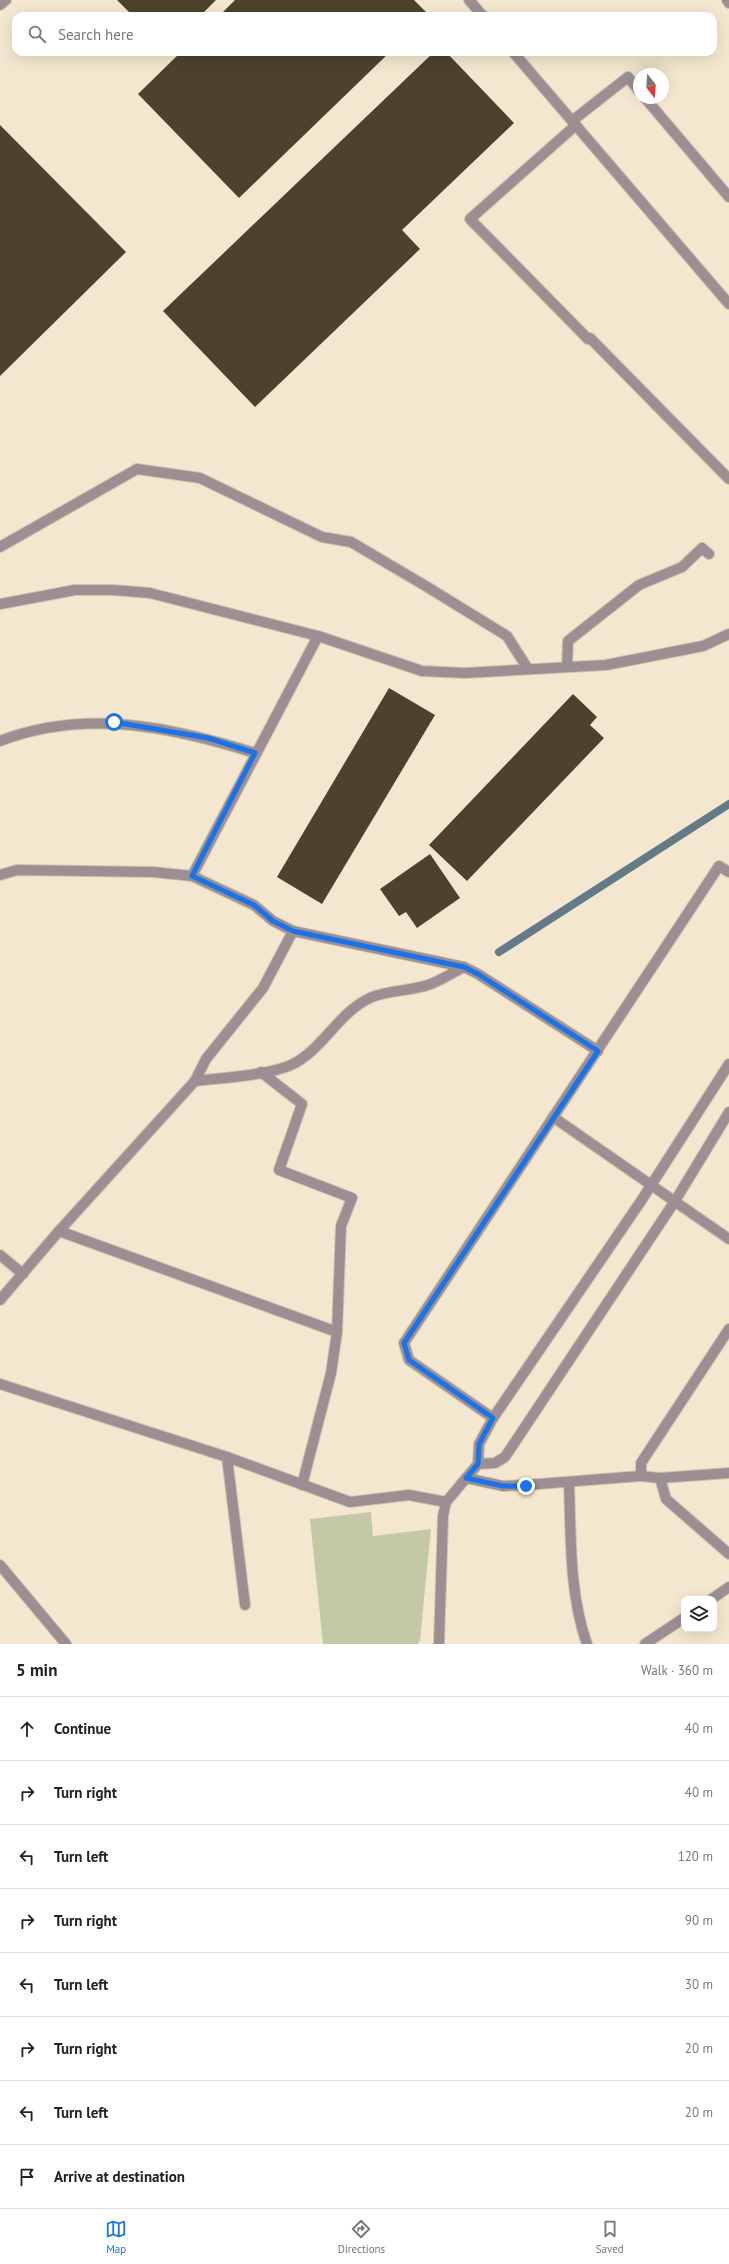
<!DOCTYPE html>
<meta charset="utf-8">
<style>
:root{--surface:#fff;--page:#f6f6f6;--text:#222;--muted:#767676;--line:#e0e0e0;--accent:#1a73e8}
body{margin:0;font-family:"PT Sans",sans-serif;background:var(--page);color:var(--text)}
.controls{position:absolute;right:12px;bottom:12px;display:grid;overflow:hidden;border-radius:8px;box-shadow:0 4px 16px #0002}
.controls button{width:36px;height:36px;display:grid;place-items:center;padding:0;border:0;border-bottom:1px solid var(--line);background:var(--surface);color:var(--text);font:20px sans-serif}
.compass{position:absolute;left:633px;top:68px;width:36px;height:36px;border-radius:50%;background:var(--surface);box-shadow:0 4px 16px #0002;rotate:163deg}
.stop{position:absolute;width:12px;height:12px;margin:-9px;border:3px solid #1a73e8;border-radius:50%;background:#fff}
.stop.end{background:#1a73e8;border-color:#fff;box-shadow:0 1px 4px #0008}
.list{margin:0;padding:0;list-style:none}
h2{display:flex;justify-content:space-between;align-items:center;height:52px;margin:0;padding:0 16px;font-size:17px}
h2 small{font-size:13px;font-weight:400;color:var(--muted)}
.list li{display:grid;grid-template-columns:26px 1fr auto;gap:12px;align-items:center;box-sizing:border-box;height:64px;padding:0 16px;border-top:1px solid var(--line)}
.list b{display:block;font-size:15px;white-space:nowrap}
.list em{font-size:13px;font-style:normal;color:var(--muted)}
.icon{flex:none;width:22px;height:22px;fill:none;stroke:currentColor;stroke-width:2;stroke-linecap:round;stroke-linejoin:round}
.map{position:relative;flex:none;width:729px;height:1644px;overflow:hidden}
.search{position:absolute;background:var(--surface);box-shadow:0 4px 16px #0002;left:12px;right:12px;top:12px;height:44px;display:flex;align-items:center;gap:10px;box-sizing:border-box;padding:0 14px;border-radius:12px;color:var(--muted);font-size:15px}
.sheet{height:564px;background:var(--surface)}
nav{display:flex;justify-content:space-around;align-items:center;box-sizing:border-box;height:56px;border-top:1px solid var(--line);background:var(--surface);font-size:11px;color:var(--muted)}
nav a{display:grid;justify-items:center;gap:2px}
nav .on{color:var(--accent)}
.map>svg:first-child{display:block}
</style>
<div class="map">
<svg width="729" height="1644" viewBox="0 0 729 1644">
<rect width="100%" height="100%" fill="#f3e7cf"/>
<polygon fill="#c4c9a5" points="371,1512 373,1536 431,1529 420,1640 418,1644 323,1644 310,1519"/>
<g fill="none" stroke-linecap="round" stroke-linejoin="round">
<polyline stroke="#637b86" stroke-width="8" points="499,952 729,804"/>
</g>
<g fill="#4c422e">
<polygon points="117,0 216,0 200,16 189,16 187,13 184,16 133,16"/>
<polygon points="235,0 414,0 429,15 219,16"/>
<polygon points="181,52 390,52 239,198 138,94"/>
<polygon points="434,52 446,52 514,123 402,230 420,249 255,407 163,311"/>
<polygon points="0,125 126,252 0,376"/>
<polygon points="389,688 435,715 322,904 277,877"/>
<polygon points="573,694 597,717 590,725 604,738 467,881 429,845"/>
<polygon points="430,854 460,898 417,928 406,912 399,916 380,889"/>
</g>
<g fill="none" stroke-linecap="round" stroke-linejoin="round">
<defs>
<g id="service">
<polyline points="645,98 729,197"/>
<polyline points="572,121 628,77 639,91"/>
<polyline points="588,339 590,338 729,479"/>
<polyline points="567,667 568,641 639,585 682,567 702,548 709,554"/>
<path d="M195 1081C221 1078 269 1075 291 1065 323 1050 339 1011 372 997 390 990 410 991 428 985 440 981 452 973 464 967"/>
<polyline points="0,1255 23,1274"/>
<polyline points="227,1457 245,1605"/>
<polyline points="302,1485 331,1373 337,1332"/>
</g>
<g id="minor">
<polyline points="469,0 483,16"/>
<polyline points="727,0 729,3"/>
<polyline points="0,5 6,0"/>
<polyline points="513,52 729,304"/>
<polyline points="576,125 470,219 588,339"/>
<polyline points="0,547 137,469 200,478 322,537 351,542 424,585 507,636 528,669"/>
<polyline points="0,604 75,590 113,590 150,593 318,636 422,671 465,673 606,665 703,646 729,634"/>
<path d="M0 741C85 708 172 727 255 753"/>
<polyline points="0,875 17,870 153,872 192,876 254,905 273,921 293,931 464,967 478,974 598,1051"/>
<polyline points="192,876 318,636"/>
<polyline points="553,1117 729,1239"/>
<polyline points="59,1231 337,1332 341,1226 352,1198 279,1170 302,1104 261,1072"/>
<polyline points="0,1300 59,1231 195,1081 206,1059 263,988 293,931"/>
<polyline points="0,1384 227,1457 350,1502 409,1495 446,1502 478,1464 479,1444 493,1418 641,1201 729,1064"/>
<polyline points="493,1418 409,1360 404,1343 719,866 729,872"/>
<polyline points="478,1464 495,1463 505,1457 675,1201 729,1112"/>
<polyline points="641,1476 641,1463 729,1329"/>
<polyline points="466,1478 503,1486 526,1485 641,1476 660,1478 729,1473"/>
<polyline points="660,1478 666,1499 729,1554"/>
<path d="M569 1483C571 1535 569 1594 587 1644"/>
<polyline points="0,1565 66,1644"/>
<polyline points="712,1599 729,1587"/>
<polyline points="439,1644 443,1516 446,1502"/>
<polyline points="645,1644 684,1618"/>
</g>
</defs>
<use href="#service" stroke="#cfc4af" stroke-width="12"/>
<use href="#minor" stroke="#cfc4af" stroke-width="12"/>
<use href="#service" stroke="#9c8f93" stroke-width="10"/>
<use href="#minor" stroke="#9c8f93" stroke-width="10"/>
</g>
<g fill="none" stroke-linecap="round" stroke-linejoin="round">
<polyline stroke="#1a73e8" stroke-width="5" points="114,722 208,738 255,753 192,876 254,905 273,921 293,931 464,967 478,974 598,1051 404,1343 409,1360 493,1418 479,1444 478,1464 466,1478 503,1486 526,1486"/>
</g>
</svg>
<div class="controls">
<button><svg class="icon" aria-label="layers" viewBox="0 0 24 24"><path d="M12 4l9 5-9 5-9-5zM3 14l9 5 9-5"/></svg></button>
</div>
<svg class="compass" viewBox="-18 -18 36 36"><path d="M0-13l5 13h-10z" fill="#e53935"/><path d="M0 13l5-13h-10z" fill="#767676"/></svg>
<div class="stop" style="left:114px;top:722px"></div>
<div class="stop end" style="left:526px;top:1486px"></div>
<div class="search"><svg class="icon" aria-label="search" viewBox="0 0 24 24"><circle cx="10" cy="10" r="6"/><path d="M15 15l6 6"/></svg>Search here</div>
</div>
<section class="sheet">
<h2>5 min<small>Walk · 360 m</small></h2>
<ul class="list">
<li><svg class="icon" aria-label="ahead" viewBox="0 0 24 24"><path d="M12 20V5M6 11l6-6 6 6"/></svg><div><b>Continue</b></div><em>40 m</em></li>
<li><svg class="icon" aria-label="right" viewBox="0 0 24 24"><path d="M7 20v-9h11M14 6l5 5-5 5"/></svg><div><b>Turn right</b></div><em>40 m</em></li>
<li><svg class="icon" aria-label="left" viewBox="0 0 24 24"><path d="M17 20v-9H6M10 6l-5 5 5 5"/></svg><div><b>Turn left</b></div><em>120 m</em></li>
<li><svg class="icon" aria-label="right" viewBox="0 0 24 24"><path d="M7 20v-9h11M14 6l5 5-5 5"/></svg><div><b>Turn right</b></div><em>90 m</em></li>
<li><svg class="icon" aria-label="left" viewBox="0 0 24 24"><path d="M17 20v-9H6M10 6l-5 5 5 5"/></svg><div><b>Turn left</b></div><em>30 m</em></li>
<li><svg class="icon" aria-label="right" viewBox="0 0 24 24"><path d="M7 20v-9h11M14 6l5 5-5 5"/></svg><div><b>Turn right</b></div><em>20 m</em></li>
<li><svg class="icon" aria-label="left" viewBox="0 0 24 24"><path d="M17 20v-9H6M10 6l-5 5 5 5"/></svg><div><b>Turn left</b></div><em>20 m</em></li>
<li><svg class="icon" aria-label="arrive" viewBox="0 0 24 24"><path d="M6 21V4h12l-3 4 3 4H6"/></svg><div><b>Arrive at destination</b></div></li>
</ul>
</section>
<nav>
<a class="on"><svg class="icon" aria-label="map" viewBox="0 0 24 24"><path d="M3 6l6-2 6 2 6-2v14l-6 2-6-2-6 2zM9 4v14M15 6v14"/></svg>Map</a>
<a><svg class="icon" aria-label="directions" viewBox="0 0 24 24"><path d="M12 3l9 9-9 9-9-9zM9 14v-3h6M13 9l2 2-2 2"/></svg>Directions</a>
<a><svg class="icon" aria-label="saved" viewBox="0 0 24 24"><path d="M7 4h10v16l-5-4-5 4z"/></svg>Saved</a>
</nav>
